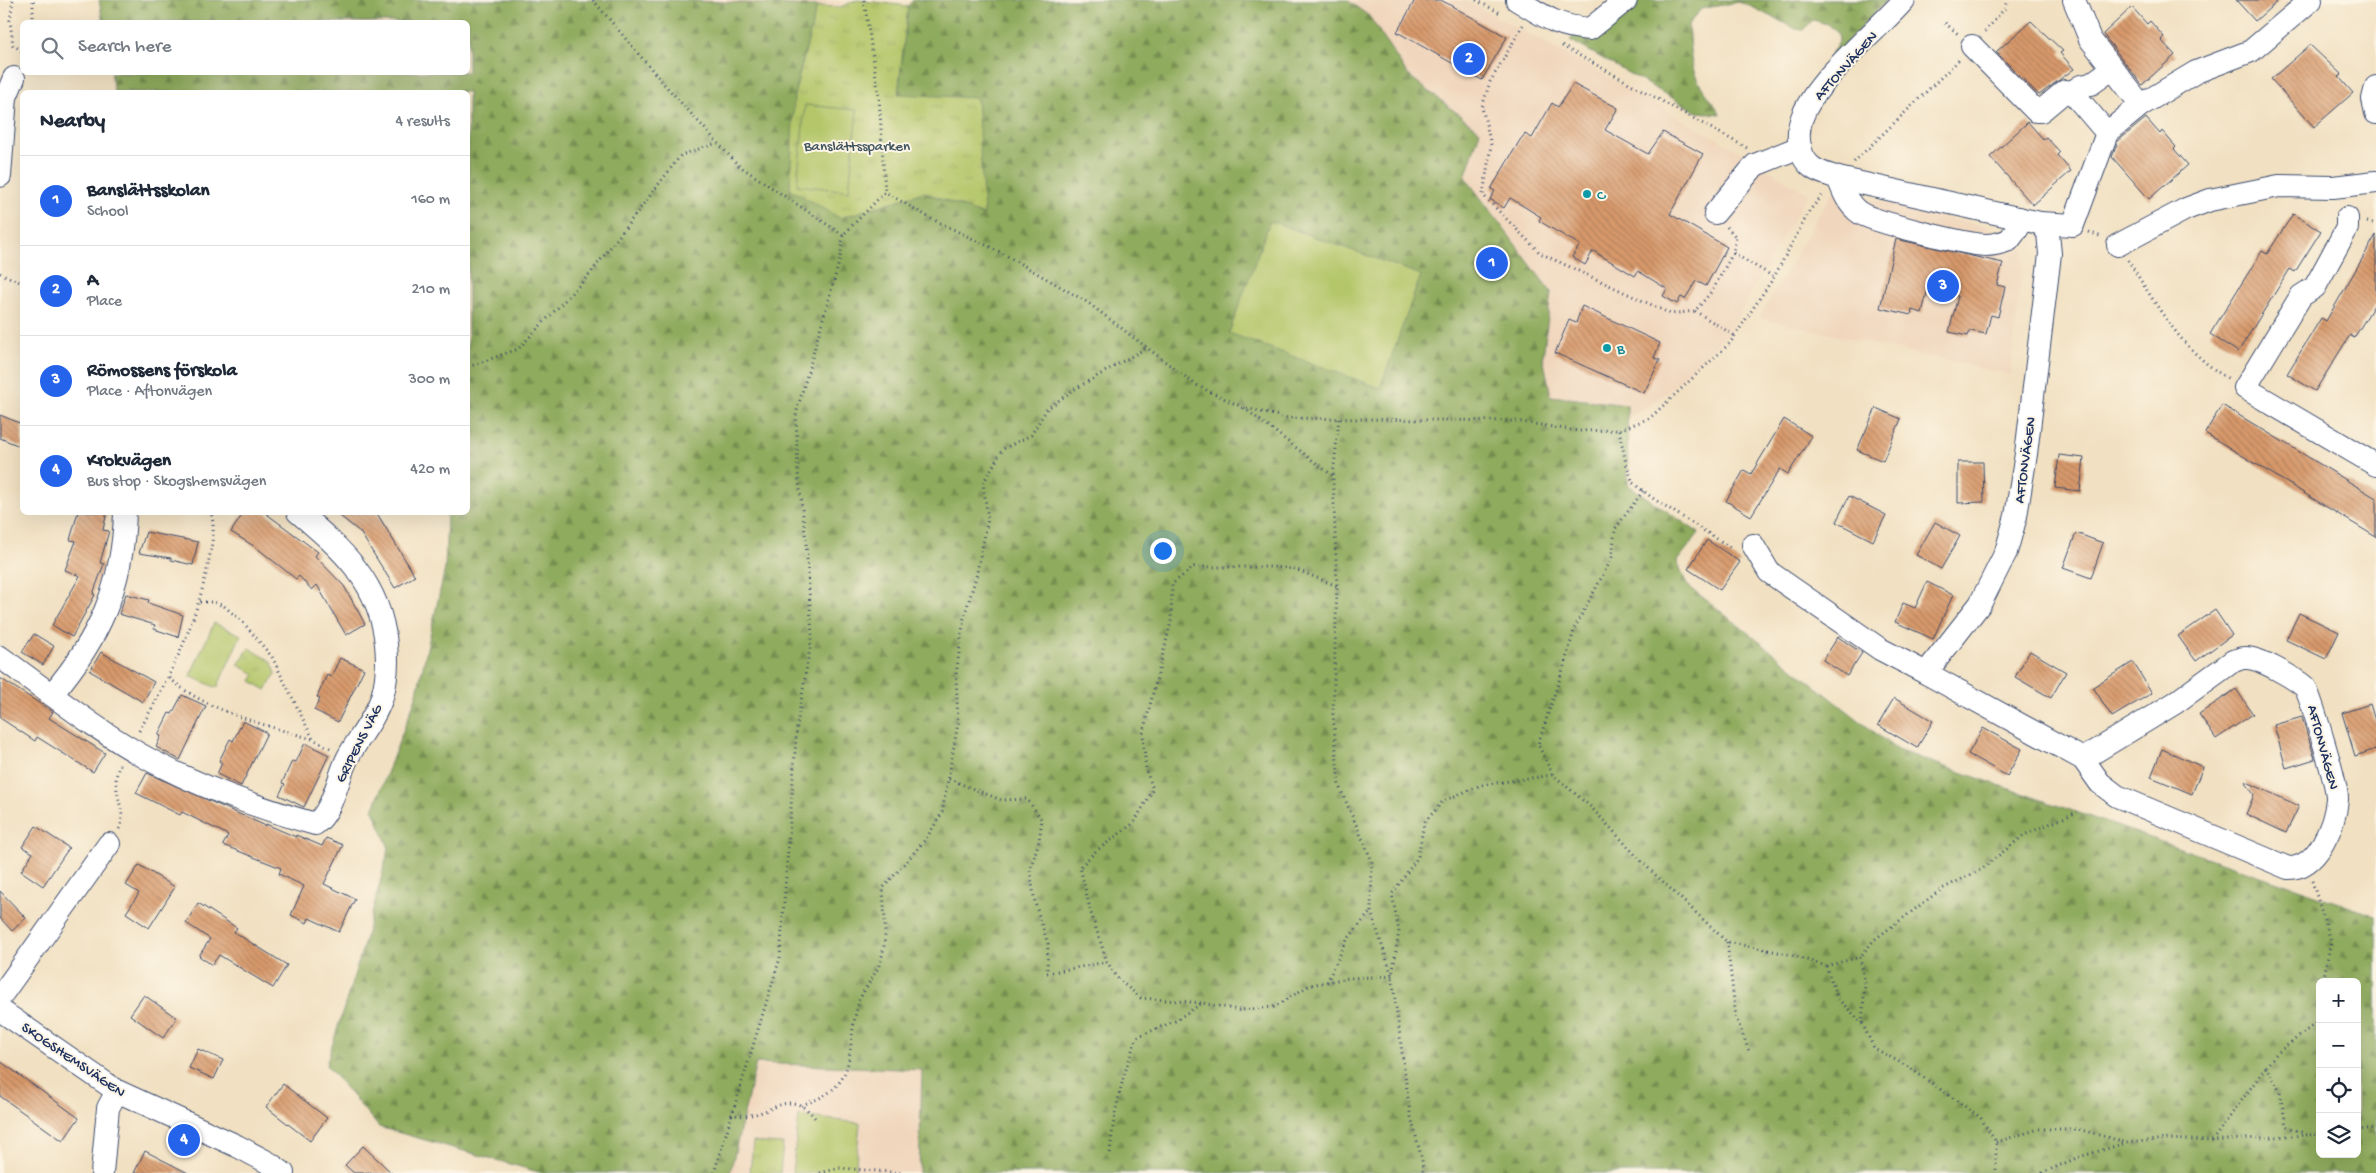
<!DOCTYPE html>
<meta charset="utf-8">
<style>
:root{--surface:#fff;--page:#f2f2f3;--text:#1f2937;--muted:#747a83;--line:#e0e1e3;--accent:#2563eb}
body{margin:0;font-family:"Gochi Hand",sans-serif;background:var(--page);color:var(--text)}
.controls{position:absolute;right:15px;bottom:15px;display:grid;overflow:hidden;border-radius:8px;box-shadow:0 5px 20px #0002}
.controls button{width:45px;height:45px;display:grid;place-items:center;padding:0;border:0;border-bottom:1px solid var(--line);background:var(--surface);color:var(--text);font:25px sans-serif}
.you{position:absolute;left:1162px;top:550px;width:18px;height:18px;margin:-12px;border:4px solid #fff;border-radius:50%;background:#1a73e8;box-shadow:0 0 0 8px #1a73e833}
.badge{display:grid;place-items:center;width:32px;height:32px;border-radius:50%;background:var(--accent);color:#fff;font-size:16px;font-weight:700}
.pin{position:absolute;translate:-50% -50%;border:2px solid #fff;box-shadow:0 1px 5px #0006}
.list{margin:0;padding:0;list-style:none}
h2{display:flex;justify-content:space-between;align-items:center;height:65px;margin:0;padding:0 20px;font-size:21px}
h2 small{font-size:16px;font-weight:400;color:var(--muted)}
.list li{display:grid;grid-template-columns:32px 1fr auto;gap:15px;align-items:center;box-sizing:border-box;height:90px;padding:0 20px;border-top:1px solid var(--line)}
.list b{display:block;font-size:19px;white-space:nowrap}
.list p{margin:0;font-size:16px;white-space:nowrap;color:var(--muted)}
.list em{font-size:16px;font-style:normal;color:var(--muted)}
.icon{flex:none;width:28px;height:28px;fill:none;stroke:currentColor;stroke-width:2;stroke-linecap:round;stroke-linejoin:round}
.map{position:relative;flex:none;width:2376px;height:1173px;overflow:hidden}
.search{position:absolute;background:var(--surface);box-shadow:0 5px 20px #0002;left:20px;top:20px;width:450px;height:55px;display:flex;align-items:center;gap:12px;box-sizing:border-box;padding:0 18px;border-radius:8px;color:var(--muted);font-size:19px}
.panel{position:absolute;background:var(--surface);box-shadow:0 5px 20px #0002;left:20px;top:90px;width:450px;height:425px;border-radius:8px}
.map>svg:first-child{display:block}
</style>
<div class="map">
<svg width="2376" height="1173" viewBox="0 0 2376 1173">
<defs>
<pattern id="forest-firs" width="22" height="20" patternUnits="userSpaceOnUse" patternTransform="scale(1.25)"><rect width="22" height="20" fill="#8fab5d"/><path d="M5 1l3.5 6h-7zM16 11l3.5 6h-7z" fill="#748c50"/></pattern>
<pattern id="park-tufts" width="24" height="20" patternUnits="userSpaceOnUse" patternTransform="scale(1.25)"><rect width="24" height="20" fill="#b4c669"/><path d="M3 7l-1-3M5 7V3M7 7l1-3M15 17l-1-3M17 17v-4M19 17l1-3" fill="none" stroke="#9aaa5d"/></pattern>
<pattern id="building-back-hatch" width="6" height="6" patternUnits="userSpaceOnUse" patternTransform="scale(1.25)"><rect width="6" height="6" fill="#d8996a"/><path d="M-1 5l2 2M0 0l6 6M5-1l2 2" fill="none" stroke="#ae7d5a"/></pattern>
</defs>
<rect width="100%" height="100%" fill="#fcf5e5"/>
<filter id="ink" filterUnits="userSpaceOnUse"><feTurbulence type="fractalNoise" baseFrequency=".02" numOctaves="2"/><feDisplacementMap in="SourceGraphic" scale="10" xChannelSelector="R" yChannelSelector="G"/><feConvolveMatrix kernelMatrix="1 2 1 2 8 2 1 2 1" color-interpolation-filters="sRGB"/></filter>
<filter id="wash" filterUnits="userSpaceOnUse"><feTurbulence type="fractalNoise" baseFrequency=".0096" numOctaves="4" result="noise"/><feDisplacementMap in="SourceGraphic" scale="20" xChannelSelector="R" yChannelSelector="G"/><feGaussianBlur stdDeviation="1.12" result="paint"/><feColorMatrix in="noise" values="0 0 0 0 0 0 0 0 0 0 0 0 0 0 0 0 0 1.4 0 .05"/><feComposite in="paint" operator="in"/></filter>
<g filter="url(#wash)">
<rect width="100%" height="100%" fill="#f1e0c1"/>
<g fill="#f0d6bc">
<polygon points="672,0 840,0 840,7 817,6"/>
<polygon points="1320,0 1465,0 1581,62 1742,153 1784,180 1808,193 1728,334 1660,399 1617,424 1515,415"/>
<polygon points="1833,191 1988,227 2011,235 2024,250 2010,375 1759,318"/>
<polygon points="756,1063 922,1070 919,1173 730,1173"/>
</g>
<g fill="url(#forest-firs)" stroke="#556d5e" fill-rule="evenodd">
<path d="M99 0H672L817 6 794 96 840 218 924 192 983 215 898 95 908 6 913 0H1347L1369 16 1408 75 1480 131 1465 177 1551 292 1543 357 1551 396 1627 405 1628 485 1699 533 1677 561 1687 585 1897 750 2376 916V1173H919L922 1070 756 1063 730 1173H542L379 1127 326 1065 364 944 389 848 373 810 416 697 445 569 447 513 468 512V92H114L111 73 468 72V22H103ZM2320 982H2357V1154H2320Z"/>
<path d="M1611 0H1887L1838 51 1831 54 1839 41 1838 33 1827 24 1813 20 1803 30 1796 29 1752 7 1738 2 1701 9 1688 25C1690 43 1689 64 1698 81 1704 92 1714 102 1720 114L1697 112 1570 40 1600 16Z"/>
</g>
<g fill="url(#park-tufts)" stroke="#687a64">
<polygon points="857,0 908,6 898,94 977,98 984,215 924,192 840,218 790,189 794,96 817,6 840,7"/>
<polygon points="249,648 271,661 276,673 266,690 251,681 255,674 238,665"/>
<polygon points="753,1142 783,1144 780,1173 750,1173"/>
</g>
<g fill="#b4c669" stroke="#687a64">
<polygon points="805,105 857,110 849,191 797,185"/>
<polygon points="1270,221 1421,275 1380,388 1229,333"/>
<polygon points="214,623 241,635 217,688 190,676"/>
<polygon points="799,1116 860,1123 855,1173 792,1173"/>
</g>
<g id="blocks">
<g fill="url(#building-back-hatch)">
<polygon points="1415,0 1441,0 1507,37 1482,80 1397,32"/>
<polygon points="2236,0 2279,0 2255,21"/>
<polygon points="2132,7 2147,24 2150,21 2164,37 2161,40 2175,55 2142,85 2103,34"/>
<polygon points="2031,21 2063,51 2060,53 2074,69 2039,95 1996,52"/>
<polygon points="2310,45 2342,75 2339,77 2353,93 2314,127 2271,79"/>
<polygon points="1573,84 1618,108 1605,130 1648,154 1663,132 1703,154 1670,214 1727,247 1706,286 1696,281 1685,299 1681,297 1677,304 1663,296 1667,289 1638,271 1635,276 1593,251 1585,265 1572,257 1580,245 1539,221 1541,217 1510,198 1504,208 1490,199 1495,191 1491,189 1520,140 1525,134 1532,138 1552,103 1558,107"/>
<polygon points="2146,118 2160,134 2162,131 2176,147 2174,149 2188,165 2149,199 2112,157 2118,141"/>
<polygon points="2028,122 2043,139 2046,137 2060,152 2057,155 2071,171 2033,205 1990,157"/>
<polygon points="2293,214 2321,231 2295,272 2290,269 2238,352 2210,334 2262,251 2267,254"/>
<polygon points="2376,235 2376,302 2354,338 2350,335 2315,391 2287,374 2321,318 2326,321"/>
<polygon points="1896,239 2003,263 1997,285 2005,287 1998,317 1991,315 1986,334 1970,331 1968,336 1949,332 1958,296 1928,289 1922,313 1912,310 1911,315 1880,308"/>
<polygon points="1582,306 1660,343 1654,358 1660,360 1644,393 1555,353 1569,320 1576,323"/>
<polygon points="2222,405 2376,498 2376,537 2205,433"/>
<polygon points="1876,408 1901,419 1883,461 1857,450"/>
<polygon points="0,415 22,424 22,447 0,438"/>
<polygon points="1784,419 1812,436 1788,474 1780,469 1751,516 1726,501 1744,470 1751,474"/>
<polygon points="2059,455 2084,458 2080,491 2055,488"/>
<polygon points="1958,462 1983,462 1984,502 1958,503"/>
<polygon points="1849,496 1886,515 1873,541 1836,522"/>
<polygon points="78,512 107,512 103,530 109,531 100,563 104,564 93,594 95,595 72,637 52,625 80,576 65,570 76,541 70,540"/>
<polygon points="244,512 264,512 318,552 315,556 344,586 365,624 346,635 317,585 312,590 299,576 296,579 257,548 231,532"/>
<polygon points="335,512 374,512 378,515 415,576 395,588 360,532"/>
<polygon points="1935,522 1960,536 1941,569 1916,555"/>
<polygon points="146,532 198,542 193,565 171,560 171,558 139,553"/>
<polygon points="2076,533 2103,543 2091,578 2063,568"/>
<polygon points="1707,540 1740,562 1720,590 1688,569"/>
<polygon points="1927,582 1953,595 1933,639 1895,622 1903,603 1915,608"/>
<polygon points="126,594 149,600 148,603 183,615 178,637 154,629 155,625 119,614"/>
<polygon points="2215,610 2232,635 2196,661 2178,636"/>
<polygon points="2299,613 2339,632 2326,659 2286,640"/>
<polygon points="34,634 54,646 43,665 22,652"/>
<polygon points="1838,637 1862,653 1847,676 1823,660"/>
<polygon points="2030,651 2066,672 2051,698 2015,677"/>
<polygon points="101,652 154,682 143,702 90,671"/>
<polygon points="340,658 364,669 338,722 314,710 320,699 317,697 327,675 331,677"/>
<polygon points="2133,662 2152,693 2112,717 2093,687"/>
<polygon points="0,678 53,712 49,718 105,753 93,772 37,737 35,741 0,718"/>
<polygon points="2236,689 2253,714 2216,739 2199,714"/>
<polygon points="182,695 206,706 180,760 156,747 161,736 158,735 169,713 172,714"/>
<polygon points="1894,698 1933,721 1917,748 1878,725"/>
<polygon points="2370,704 2376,724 2376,749 2355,756 2342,713"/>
<polygon points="2302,717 2315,759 2286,768 2274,725"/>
<polygon points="243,721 267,733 241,786 217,774 222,763 219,761 230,739 233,741"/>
<polygon points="1983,728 2022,749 2007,776 1968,754"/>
<polygon points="305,743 329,755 304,807 279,795 285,784 282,783 292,761 296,762"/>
<polygon points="2162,749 2203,767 2192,794 2151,777"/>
<polygon points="147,773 266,826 266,824 296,837 296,835 322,846 326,838 343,845 324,884 355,899 339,932 309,918 307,923 291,915 304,886 279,874 281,868 223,845 228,835 182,812 180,815 136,793"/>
<polygon points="2245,781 2299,806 2286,833 2246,814 2254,795"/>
<polygon points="36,826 69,848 43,886 21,871 33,853 22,847"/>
<polygon points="139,865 175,887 149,928 126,913 139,893 126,885"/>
<polygon points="0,891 26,918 12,931 0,918"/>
<polygon points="198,903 237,928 234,932 287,965 273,988 219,955 212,965 199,956 210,939 186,923"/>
<polygon points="144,995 177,1018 163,1038 130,1015"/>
<polygon points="198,1049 223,1060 214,1079 189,1068"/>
<polygon points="0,1061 79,1118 63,1141 0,1096"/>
<polygon points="283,1084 327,1118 310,1141 266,1107"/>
<polygon points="363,1146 392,1173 354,1173 345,1165"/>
<polygon points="145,1151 188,1173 134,1173"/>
</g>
</g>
</g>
<g filter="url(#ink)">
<use href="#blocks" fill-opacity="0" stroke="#3b4a6d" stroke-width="1"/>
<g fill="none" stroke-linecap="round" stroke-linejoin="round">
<defs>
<g id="minor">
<path d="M1517 0C1544 16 1557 27 1590 29L1626 0"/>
<path d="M1904 0C1876 32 1818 78 1803 115 1796 131 1797 157 1813 168 1820 173 1830 175 1838 178L2040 223 2073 225 2107 133 2141 105 2196 72 2251 51 2311 0"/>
<polyline points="2074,0 2090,39 2141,105"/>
<polyline points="1972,46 2036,111 2041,111 2065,91 2072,92 2081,86 2091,84 2112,69"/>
<polyline points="2376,87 2373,99 2376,113"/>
<polyline points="2072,92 2107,133"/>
<polyline points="0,176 6,97 14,78"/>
<path d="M1838 178C1843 191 1848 205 1860 213 1874 222 1969 245 1986 245 1994 245 2001 243 2009 240L2018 228 2019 218"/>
<polyline points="1715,213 1755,165 1800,147"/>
<polyline points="2347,218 2347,228 2315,287 2301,296 2245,388 2376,465"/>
<path d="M2040 223 2048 233 2050 254 2026 454 2016 516 2006 552 1980 604 1926 673 2083 759 2100 783 2117 796 2288 868C2318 869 2335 824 2337 799 2338 787 2312 701 2305 687 2294 678 2259 657 2245 658 2241 658 2237 660 2233 661L2175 703 2083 759"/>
<polyline points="2118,245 2186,209 2210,200 2279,186 2333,187 2376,182"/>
<polyline points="1753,545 1769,572 1880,649 1926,673"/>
<path d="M0 657C49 692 98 732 152 761 203 788 259 808 315 824 333 812 338 776 348 757 359 737 375 719 382 697 387 680 388 662 386 644 380 583 343 550 298 512"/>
<path d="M52 694C99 639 123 586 125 512"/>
<polyline points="0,997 109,844"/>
<polyline points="0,1010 117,1091 237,1146 269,1163 283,1173"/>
<polyline points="102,1173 108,1108 117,1091"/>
</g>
</defs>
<use href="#minor" stroke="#3b4a6d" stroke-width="24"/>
<g stroke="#3b4a6d" stroke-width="3" stroke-dasharray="1 4" stroke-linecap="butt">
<polyline points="13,0 10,20 13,45 22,51"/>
<polyline points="593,0 664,84 738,165 843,235"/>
<polyline points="864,0 879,96 885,192"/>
<polyline points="1476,0 1502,14"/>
<polyline points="33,22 33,0"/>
<polyline points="1945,23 1958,34"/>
<polyline points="1523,25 1490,82 1482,107 1491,145 1483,195 1540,253 1671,314 1695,311 1712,291 1733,253"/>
<polyline points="1985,32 2005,8 2007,0"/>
<polyline points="1562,46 1747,148"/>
<polyline points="1854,162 1959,60"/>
<polyline points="2367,222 2376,224"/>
<polyline points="1727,227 1736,237 1733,253 1774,277"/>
<polyline points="2089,232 2102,237"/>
<path d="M2128 260C2157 306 2182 352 2229 379"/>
<polyline points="0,273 22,283"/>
<polyline points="1695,311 1735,336"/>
<polyline points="468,367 518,349 590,274 681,155 717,143"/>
<polyline points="1244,408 1333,476"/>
<polyline points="1339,419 1333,476 1337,586 1333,714 1339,786 1372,861 1371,911 1392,976 1410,1113 1422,1160 1423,1173"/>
<polyline points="1619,430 1626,463 1633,483 1654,499 1733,549"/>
<polyline points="1643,491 1615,529 1612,558 1575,627 1564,666 1538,744 1553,775 1591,807 1644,864 1727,942 1788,954 1826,966 1838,999 1862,1023 1874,1048 1910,1068 1980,1117 1996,1142 1996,1173"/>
<polyline points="200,602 213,602 224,606 242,621 272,657 313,739 332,749"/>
<path d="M170 678C202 710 269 726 312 739"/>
<path d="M139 731C170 677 195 627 208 565 211 547 216 531 211 512"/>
<polyline points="949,779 1001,800 1027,799 1042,820 1039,841 1030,870 1035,903 1048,944 1047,973 1107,962 1119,980 1141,998 1202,1003"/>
<path d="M119 829C129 812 108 787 120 765"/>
<polyline points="2312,881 2331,941 2323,982"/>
<polyline points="1727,942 1736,1017 1749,1051"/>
<polyline points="1107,962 1091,913 1080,867 1096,851 1134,823 1153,789 1146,770 1143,733 1171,622 1172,584 1194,567 1273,567 1295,569 1337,586"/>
<polyline points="1826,966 1860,957"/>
<polyline points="1327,982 1347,940 1371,911"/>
<polyline points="2320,999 2315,1024 2276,1054 2266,1067 2280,1092 2286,1126 2308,1135 2320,1134"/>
<polyline points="1862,1023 1865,984 1860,957 1874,940 1942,889 1982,869 2024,835 2077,812"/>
<path d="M801 1105C862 1087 844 1053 858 1005 862 989 876 976 881 960 888 937 884 912 883 888L926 839 942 813 958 723 956 675 964 617 976 577 988 519 983 483 1003 449 1031 435 1047 409 1073 390 1146 348"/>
<path d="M731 1115C737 1115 745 1117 751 1115 778 1110 791 1089 815 1118"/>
<polyline points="2357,1130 2376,1128"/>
<polyline points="2212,1141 2266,1067"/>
<polyline points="1996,1142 2039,1129 2078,1129 2124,1142"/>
<path d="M1110 1153C1114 1110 1122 1077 1137 1037L1175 1021 1202 1003 1239 1010 1274 1007 1310 985 1349 978 1392 976 1399 931 1392 894 1418 857 1424 823 1443 801 1481 785 1553 775"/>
<polyline points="714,1173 780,958 797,725 812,636 806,542 798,473 796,414 840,259 843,235 885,192 932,219 1000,252 1087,302 1196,385 1242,407 1287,418 1515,421 1578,431 1619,430 1650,418 1730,343 1774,277 1810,210 1824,194"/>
<polyline points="820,1173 839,1168 903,1173"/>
<polyline points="2042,1173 2079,1157 2126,1143 2167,1139 2211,1141 2308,1135"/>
</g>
<use href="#minor" stroke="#fff" stroke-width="22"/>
</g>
</g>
<g fill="#0f9aa8" stroke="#fcf5e5" stroke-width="2">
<circle cx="1587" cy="194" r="5"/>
<circle cx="1607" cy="348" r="5"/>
</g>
<g text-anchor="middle" stroke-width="4" stroke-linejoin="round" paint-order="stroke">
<g font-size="15" fill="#1b2f5e" stroke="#fcf5e5">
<text transform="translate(1845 65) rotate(-48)" y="5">AFTONVÄGEN</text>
<text transform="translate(2024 460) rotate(-82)" y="5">AFTONVÄGEN</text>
<text transform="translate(358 743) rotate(-63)" y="5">GRIPENS VÄG</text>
<text transform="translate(2324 747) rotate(75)" y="5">AFTONVÄGEN</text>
<text transform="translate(74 1059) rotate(34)" y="5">SKOGSHEMSVÄGEN</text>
</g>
<g font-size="15" fill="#415561" stroke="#fcf5e5">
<text x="857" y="150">Banslättssparken</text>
</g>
<g font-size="15" fill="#0d838f" stroke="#fcf5e5" text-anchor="start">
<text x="1597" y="199">C</text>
<text x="1617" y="353">B</text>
</g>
</g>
</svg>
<div class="controls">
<button>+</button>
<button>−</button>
<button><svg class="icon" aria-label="locate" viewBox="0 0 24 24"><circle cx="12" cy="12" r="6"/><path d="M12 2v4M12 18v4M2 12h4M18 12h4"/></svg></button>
<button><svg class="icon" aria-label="layers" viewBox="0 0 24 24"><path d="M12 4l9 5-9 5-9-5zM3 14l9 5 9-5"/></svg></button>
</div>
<div class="you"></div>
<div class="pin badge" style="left:1492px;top:263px">1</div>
<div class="pin badge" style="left:1469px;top:59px">2</div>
<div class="pin badge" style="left:1943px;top:286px">3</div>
<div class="pin badge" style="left:184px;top:1140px">4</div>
<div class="search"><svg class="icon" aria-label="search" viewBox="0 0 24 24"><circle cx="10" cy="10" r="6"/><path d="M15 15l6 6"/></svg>Search here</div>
<section class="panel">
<h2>Nearby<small>4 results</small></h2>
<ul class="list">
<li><span class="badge">1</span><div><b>Banslättsskolan</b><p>School</p></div><em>160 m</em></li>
<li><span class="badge">2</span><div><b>A</b><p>Place</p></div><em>210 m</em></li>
<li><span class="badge">3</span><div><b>Römossens förskola</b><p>Place · Aftonvägen</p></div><em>300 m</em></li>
<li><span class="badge">4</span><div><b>Krokvägen</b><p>Bus stop · Skogshemsvägen</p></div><em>420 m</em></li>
</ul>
</section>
</div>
